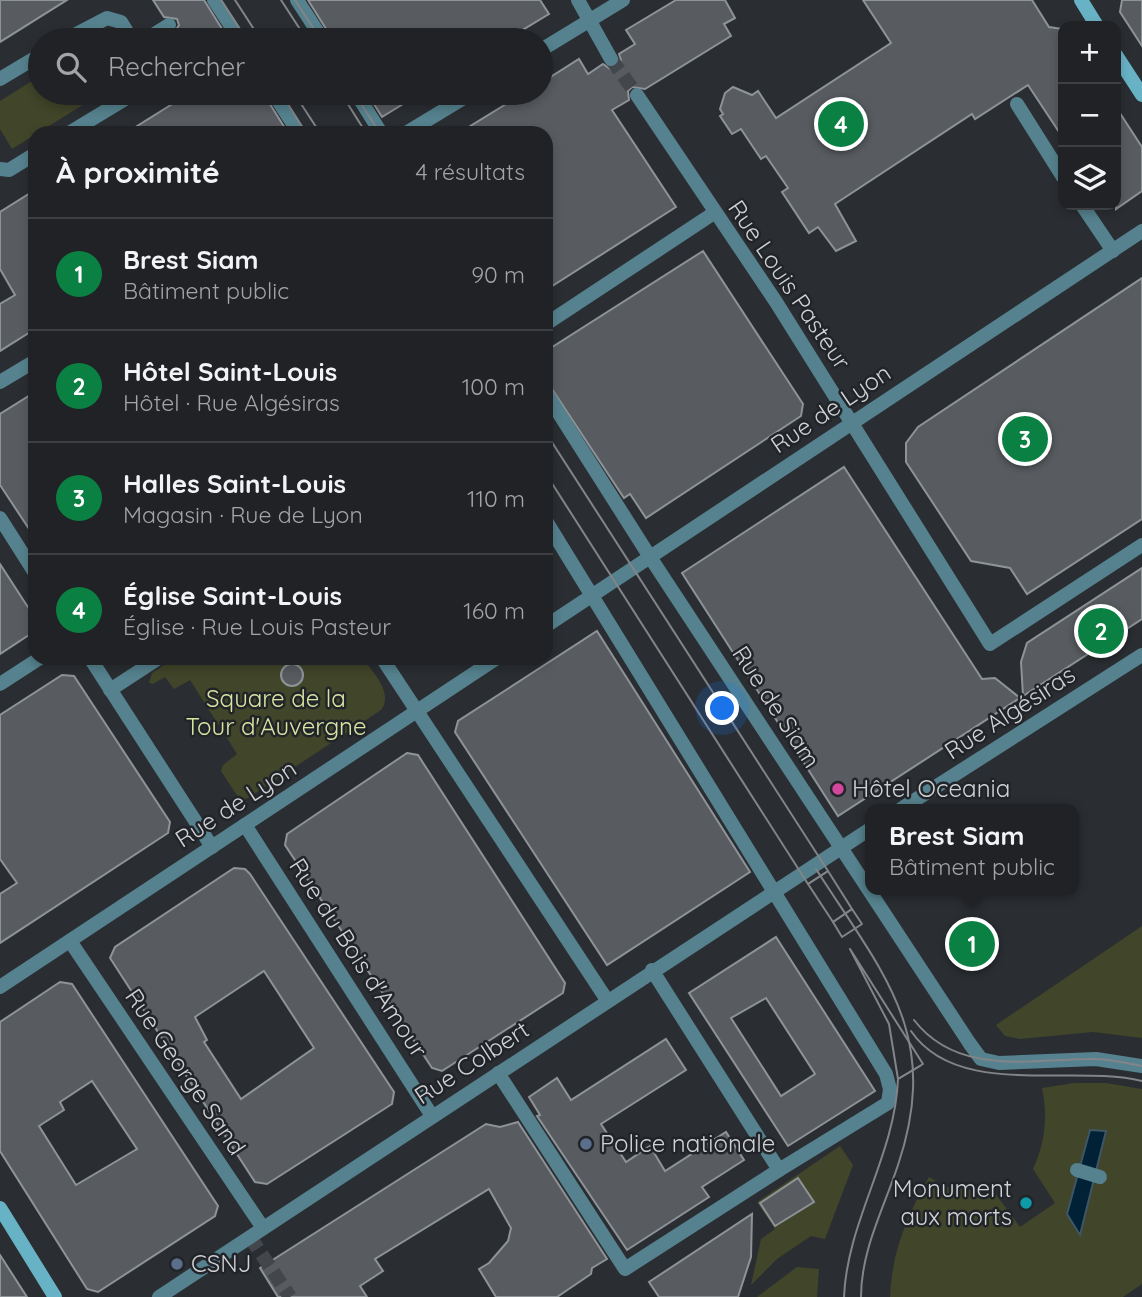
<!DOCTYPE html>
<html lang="fr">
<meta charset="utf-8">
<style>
:root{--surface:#202226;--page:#2d2f32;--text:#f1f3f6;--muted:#a2a4a7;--line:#3d3f43;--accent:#0b8043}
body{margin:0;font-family:Quicksand,sans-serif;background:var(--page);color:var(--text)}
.controls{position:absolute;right:21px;top:21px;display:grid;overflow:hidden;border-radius:14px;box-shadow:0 4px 10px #0003}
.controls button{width:63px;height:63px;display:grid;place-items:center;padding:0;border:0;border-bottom:2px solid var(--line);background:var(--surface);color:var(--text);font:35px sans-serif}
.you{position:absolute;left:723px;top:709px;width:24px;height:24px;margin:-18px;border:5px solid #fff;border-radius:50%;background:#1a73e8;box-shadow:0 0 0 10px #1a73e833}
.badge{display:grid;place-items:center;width:46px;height:46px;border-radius:50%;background:var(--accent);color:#fff;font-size:23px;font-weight:700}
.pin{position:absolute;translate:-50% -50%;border:4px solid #fff;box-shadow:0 2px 7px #0006}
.popup{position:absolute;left:865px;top:804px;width:214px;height:91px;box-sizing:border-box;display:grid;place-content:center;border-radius:14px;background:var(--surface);filter:drop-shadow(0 2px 5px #0005);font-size:23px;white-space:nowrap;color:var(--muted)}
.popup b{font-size:26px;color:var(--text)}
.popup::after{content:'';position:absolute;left:50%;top:100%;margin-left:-14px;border:14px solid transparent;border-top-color:var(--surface)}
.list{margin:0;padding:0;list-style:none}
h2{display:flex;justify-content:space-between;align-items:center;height:91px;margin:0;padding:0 28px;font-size:30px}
h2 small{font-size:23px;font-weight:400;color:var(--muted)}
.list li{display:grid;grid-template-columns:46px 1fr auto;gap:21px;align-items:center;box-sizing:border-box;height:112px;padding:0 28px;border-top:2px solid var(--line)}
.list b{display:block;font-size:26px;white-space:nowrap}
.list p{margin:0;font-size:23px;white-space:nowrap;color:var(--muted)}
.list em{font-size:23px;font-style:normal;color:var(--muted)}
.icon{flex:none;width:38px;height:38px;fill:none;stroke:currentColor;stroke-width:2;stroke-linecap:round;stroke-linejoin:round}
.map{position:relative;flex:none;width:1142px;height:1297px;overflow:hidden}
.search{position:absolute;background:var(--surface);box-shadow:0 4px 10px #0003;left:28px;top:28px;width:525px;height:77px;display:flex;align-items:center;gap:18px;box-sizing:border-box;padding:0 24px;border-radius:38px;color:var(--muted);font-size:26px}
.panel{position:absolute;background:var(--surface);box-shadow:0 4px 10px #0003;left:28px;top:126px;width:525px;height:539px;border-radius:21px}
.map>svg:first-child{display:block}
</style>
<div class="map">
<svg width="1142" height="1297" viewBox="0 0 1142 1297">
<rect width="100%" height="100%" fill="#2a2e32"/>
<g fill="#414529">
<polygon points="40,76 40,93 102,93 12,149 0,129 0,101"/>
<path d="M175 658H363C373 673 394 693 381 710L248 798 240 800 221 771 223 765 237 754 190 680 174 689 165 677 153 684 149 683 152 673Z"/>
<polygon points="1142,926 1142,1038 1093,1032 1020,1039 1005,1036 996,1025"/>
<path d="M1074 1083H1106L1142 1089V1284L1123 1297H890C892 1251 907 1216 929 1177L946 1187 995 1193 1020 1227 1055 1203 1033 1169C1045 1142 1048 1117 1042 1088Z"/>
<polygon points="840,1146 853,1165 825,1239 811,1236 777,1259 751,1285 761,1239 775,1229 757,1202"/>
<polygon points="797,1267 819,1269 817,1297 757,1297"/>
</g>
<polygon fill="#002136" stroke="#3e5665" stroke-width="2" points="1090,1130 1106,1131 1080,1235 1067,1214"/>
<g fill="#585c60" stroke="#8e9397" stroke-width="2" fill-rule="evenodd">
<polygon points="0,0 67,0 0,42"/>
<polygon points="153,0 204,0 229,40 179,40 174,33 179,25 177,19 164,17"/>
<polygon points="308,0 540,0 549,14 506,40 333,40"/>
<polygon points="676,0 725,0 735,18 724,24 731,36 645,89 632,87 628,91 629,100 612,110 676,207 546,290 546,133 459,133 524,93 541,93 541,83 579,59 588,74 603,64 610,69 616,67 621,60 619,54 635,44 626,30"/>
<polygon points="863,0 1032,0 1049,27 1063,29 1063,138 1028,85 975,119 972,114 835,204 856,241 836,251 818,227 809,233 782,192 788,188 766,156 761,159 741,129 732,134 720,116 723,114 720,109 725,93 733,87 752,95 758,91 776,118 891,43"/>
<polygon points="1122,0 1142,0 1142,46 1120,12"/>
<polygon points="190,93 263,93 288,133 126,133"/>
<polygon points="367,93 421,93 382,117"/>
<polygon points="1116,107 1142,147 1142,191 1116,209"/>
<polygon points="35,190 35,329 0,351 0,304 15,295 0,269 0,212"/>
<polygon points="703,251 803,404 801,416 646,518 630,494 624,498 546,380 546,351"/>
<polygon points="1142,278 1142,519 1027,594 1010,568 971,561 906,462 906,443 918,427"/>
<polygon points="35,392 35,538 0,485 0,414"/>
<polygon points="844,467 982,679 995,678 1020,698 838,816 682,573"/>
<polygon points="0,564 35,618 35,631 0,654"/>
<polygon points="1142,568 1142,619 1023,696 1021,662 1027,643"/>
<polygon points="597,631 750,872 607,965 455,732 458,721"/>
<circle cx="292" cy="675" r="11"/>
<polygon points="62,675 74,676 170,822 168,833 0,943 0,894 17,883 0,859 0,715"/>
<polygon points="407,753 418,755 565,983 563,993 442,1071 432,1068 285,845 287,834"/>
<path d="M234 868 245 869 250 874 394 1092 392 1104 267 1184 255 1182 110 958 115 947ZM264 971 314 1048 241 1099 204 1042 207 1040 195 1017Z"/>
<path d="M776 937 875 1091 788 1146 689 993ZM766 998 815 1074 781 1096 731 1018Z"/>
<path d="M60 982 72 984 218 1206 215 1216 98 1292 87 1289 0 1151V1022ZM92 1081 137 1149 76 1185 39 1126 64 1110 60 1102Z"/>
<polygon points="666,1039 686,1070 601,1124 626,1162 650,1146 665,1171 726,1132 744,1160 702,1187 709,1197 627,1250 537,1116 540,1115 529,1097 557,1078 571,1100"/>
<polygon points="518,1122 607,1259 592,1268 591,1274 557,1297 496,1297 479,1269 489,1263 508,1241 511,1228 489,1189 375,1259 383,1271 360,1286 367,1297 278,1297 260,1268 486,1124 500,1127"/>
<polygon points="798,1178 814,1202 775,1226 760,1203"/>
<polygon points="752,1214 751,1257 738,1297 659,1297 649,1282"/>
<polygon points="0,1255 27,1297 0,1297"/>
</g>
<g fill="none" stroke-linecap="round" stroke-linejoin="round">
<g stroke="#43464a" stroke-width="14" stroke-dasharray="14 7" stroke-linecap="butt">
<polyline points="611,59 637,95"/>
<polyline points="250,1237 290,1297"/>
</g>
<g stroke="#55828e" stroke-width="14">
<polyline points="214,0 240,40"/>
<polyline points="297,0 323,40"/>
<polyline points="145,40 169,25"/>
<polyline points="273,93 299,133"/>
<polyline points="356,93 381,133"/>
<polyline points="546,324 714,213"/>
<polyline points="546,393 650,557 970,1044"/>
<polyline points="546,521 886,1074 890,1089 888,1103 779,1170"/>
<polyline points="1077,1170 1100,1177"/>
</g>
<g stroke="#55828e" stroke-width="14">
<polyline points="578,0 611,59"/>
<polyline points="65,40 107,18 121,22 132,40"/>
<polyline points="541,50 623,0"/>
<polyline points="0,79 40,55"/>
<polyline points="637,95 776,302 990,644 1142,545"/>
<polyline points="1017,104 1063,177"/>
<polyline points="69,133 135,93"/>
<polyline points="406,133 472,93"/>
<polyline points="0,169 9,170 35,154"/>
<polyline points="1082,205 1113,251"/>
<polyline points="0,382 35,361"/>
<polyline points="0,518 35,573"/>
<polyline points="90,658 212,847"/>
<polyline points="382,658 607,1000"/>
<polyline points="0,684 40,658"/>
<polyline points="110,690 159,658"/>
<polyline points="901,809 1142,655"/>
<polyline points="245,825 432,1116"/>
<polyline points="70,941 263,1228"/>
<polyline points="970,1044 981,1059 999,1063 1096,1059 1142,1066"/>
<polyline points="498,1073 625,1269 779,1170 652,970"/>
<polyline points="159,1297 870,829"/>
</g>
<g stroke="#55828e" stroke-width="14">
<polyline points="546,626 1142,231"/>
<polyline points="0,987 497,658"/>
</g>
<g stroke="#68b2c5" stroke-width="14">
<polyline points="1081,0 1097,26"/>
<polyline points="1116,55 1142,95"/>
<polyline points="0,1208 55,1297"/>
</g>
<g stroke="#828588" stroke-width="2">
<polyline points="221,0 247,40"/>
<polyline points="235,0 261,40"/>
<polyline points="281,0 307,40"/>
<polyline points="295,0 321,40"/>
<polyline points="281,93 306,133"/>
<polyline points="294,93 320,133"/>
<polyline points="341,93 366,133"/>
<polyline points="354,93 380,133"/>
<polyline points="546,433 828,871 808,884 546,474"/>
<path d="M816 869C883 974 942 1034 898 1165 884 1208 861 1250 861 1297"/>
<polygon points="828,871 852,909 833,922 808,884"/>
<polygon points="852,909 862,924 842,937 833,922"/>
<polygon points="850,949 923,1064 898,1079 889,1024"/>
<path d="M914 1020C958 1077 1032 1059 1094 1059 1110 1059 1127 1063 1142 1066"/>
<path d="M911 1031C957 1099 1074 1064 1142 1081"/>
<path d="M844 1297C847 1221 895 1156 898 1079L920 1066"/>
</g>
</g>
<circle fill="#d1479c" stroke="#212428" stroke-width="2.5" cx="838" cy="789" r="7"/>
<g fill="#5c6f8a" stroke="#212428" stroke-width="2.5">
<circle cx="586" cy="1144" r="7"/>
<circle cx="177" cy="1264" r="7"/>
</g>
<circle fill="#0f9aa8" stroke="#212428" stroke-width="2.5" cx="1026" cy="1203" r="7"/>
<g text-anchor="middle" stroke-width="5" stroke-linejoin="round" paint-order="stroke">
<g font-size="24" fill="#cfd1d4" stroke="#212428">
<text transform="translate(789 285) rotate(56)" y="8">Rue Louis Pasteur</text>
<text transform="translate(831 409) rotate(-34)" y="8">Rue de Lyon</text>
<text transform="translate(776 707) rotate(57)" y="8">Rue de Siam</text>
<text transform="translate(1010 713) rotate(-33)" y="8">Rue Algésiras</text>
<text transform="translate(236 804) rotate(-33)" y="8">Rue de Lyon</text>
<text transform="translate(358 958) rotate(57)" y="8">Rue du Bois d'Amour</text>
<text transform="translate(472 1063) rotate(-33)" y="8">Rue Colbert</text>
<text transform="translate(185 1072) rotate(56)" y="8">Rue George Sand</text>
</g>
<g font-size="24" fill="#d9e3a1" stroke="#212428">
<text x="276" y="707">Square de la<tspan x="276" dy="28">Tour d'Auvergne</tspan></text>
</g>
<g font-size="24" fill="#cfd1d4" stroke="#212428" text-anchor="start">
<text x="852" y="797">Hôtel Oceania</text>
<text x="600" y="1152">Police nationale</text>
<text x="1012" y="1197" text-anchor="end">Monument<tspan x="1012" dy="28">aux morts</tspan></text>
<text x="191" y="1272">CSNJ</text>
</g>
</g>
</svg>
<div class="controls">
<button>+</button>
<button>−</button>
<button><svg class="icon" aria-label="layers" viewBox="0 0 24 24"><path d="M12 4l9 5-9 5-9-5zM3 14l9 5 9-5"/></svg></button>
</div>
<div class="you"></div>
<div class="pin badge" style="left:972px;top:944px">1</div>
<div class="popup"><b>Brest Siam</b>Bâtiment public</div>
<div class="pin badge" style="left:1101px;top:631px">2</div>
<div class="pin badge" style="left:1025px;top:439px">3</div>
<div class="pin badge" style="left:841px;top:124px">4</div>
<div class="search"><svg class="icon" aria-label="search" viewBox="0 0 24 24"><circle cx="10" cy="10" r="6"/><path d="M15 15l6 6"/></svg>Rechercher</div>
<section class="panel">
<h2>À proximité<small>4 résultats</small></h2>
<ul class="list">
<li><span class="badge">1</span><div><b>Brest Siam</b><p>Bâtiment public</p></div><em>90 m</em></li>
<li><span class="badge">2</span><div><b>Hôtel Saint-Louis</b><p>Hôtel · Rue Algésiras</p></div><em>100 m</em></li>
<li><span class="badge">3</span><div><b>Halles Saint-Louis</b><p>Magasin · Rue de Lyon</p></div><em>110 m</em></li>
<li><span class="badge">4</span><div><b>Église Saint-Louis</b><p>Église · Rue Louis Pasteur</p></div><em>160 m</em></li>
</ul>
</section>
</div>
